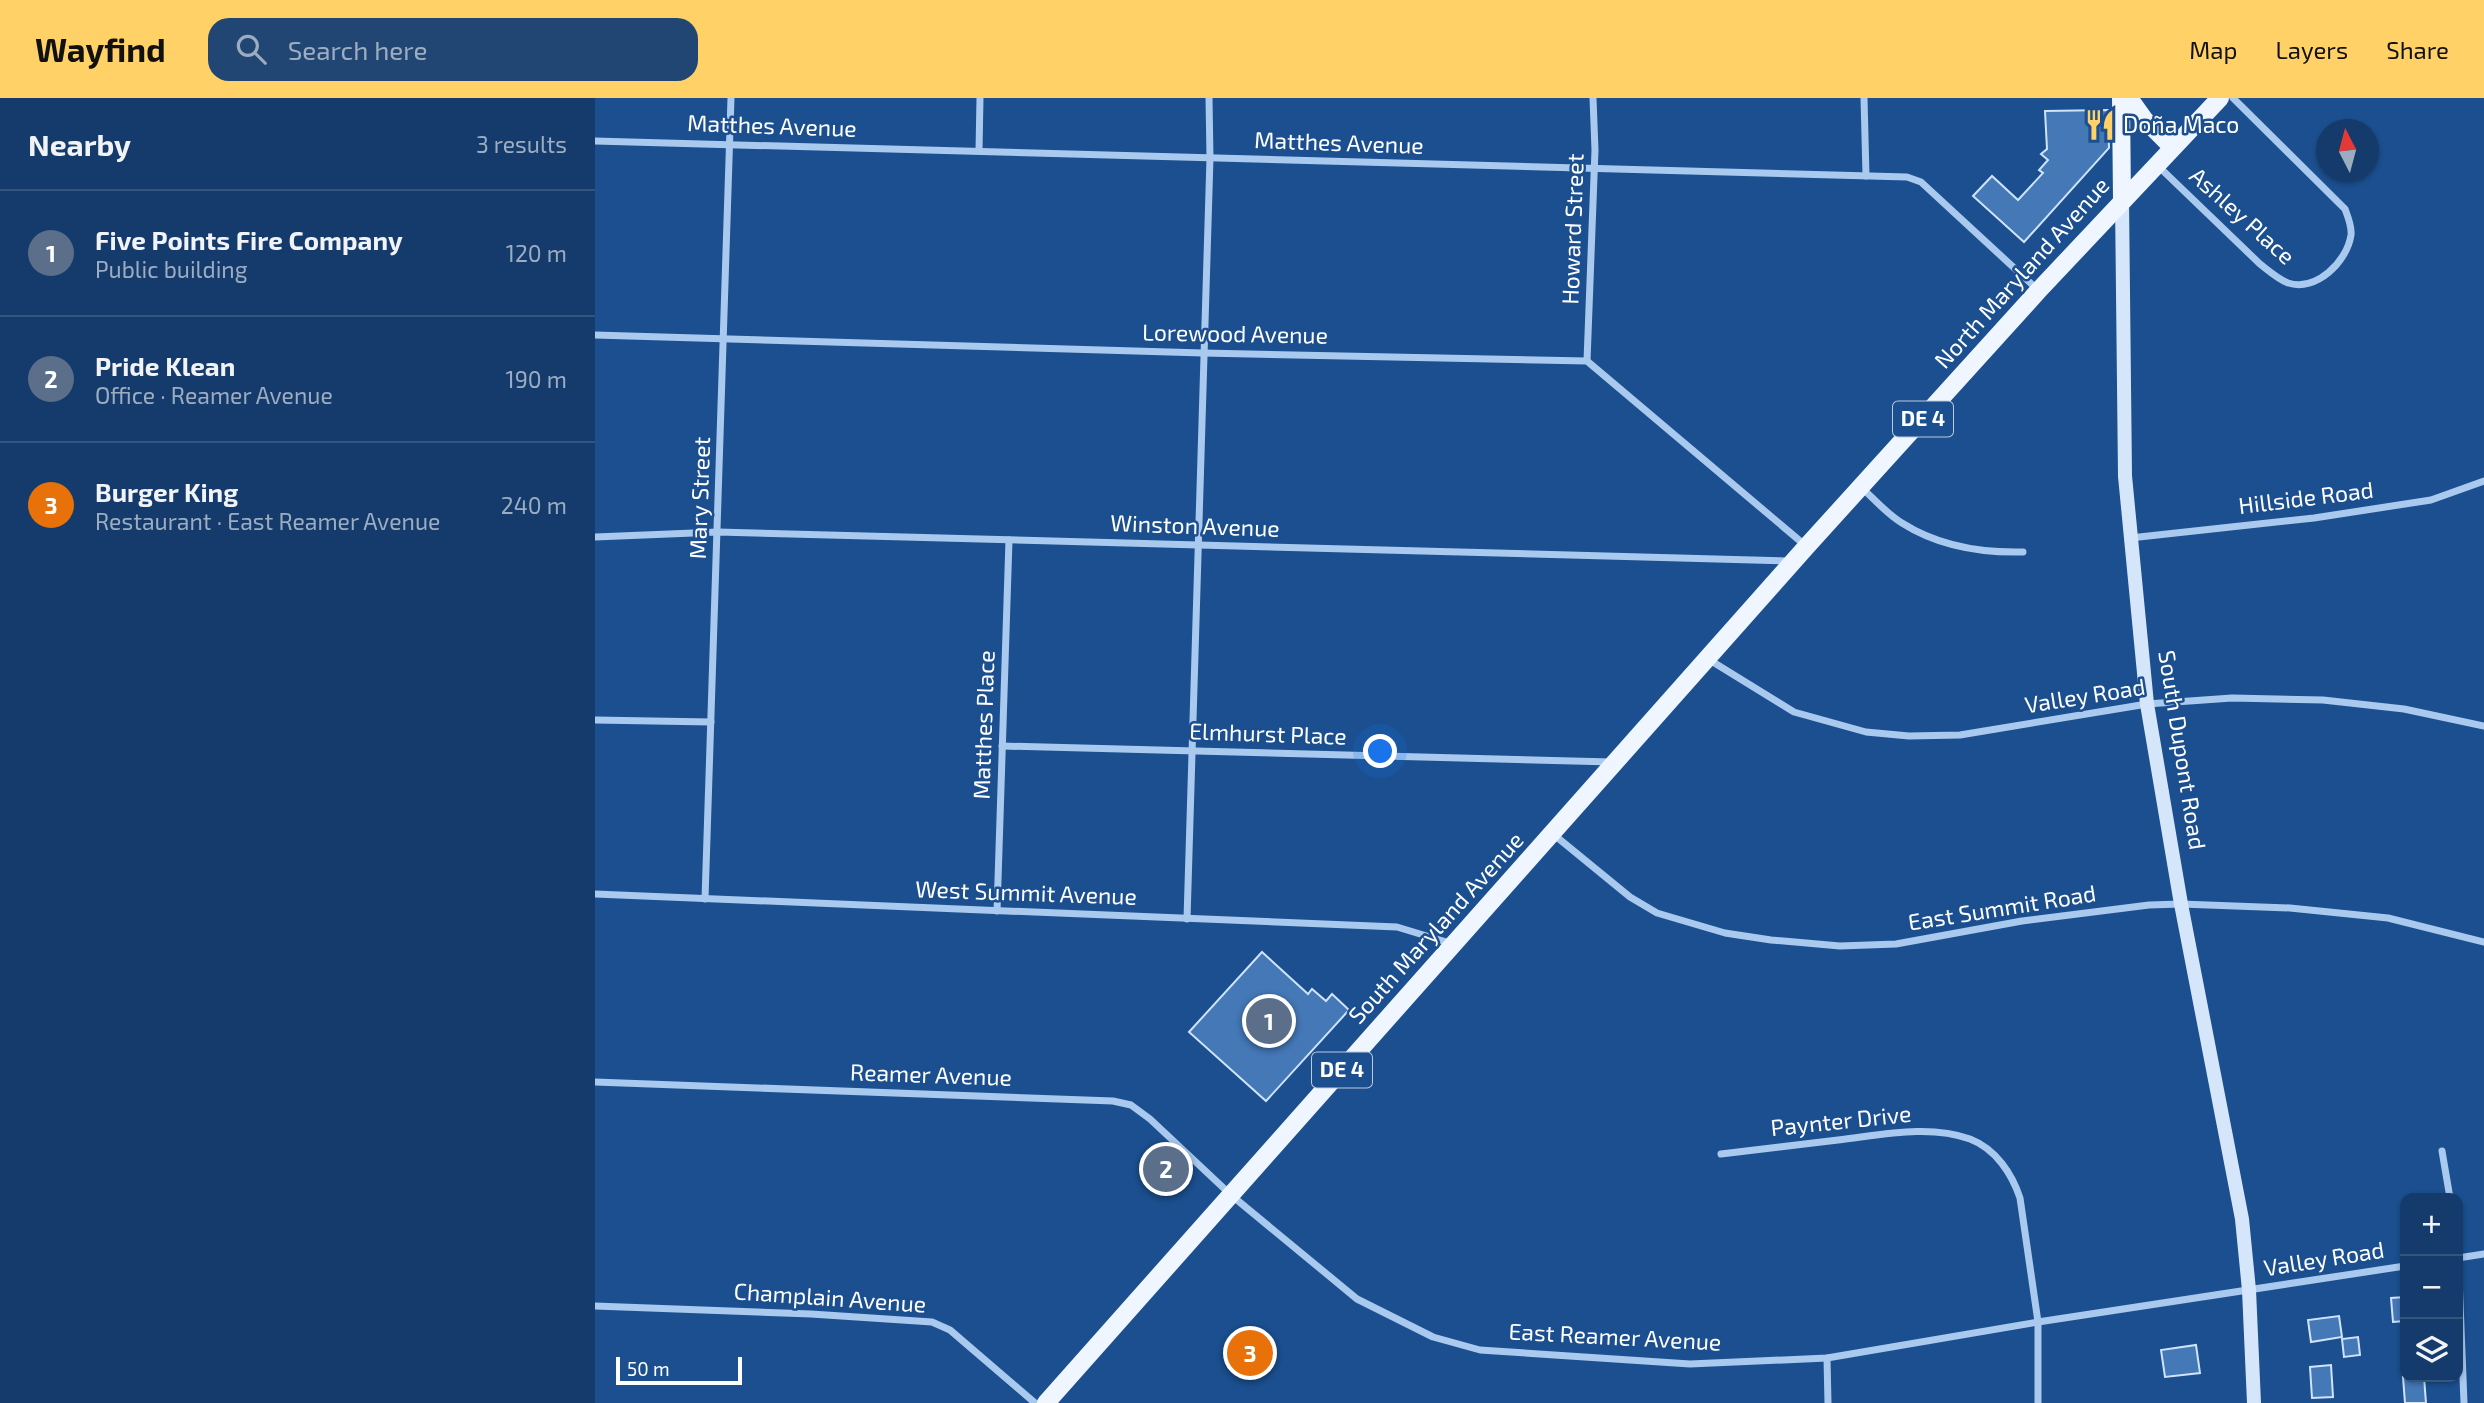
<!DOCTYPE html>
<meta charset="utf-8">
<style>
:root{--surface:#143b6b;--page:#214673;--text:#f1f3f6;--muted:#9dadc1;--line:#33557e;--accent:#ffd166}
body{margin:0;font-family:"Exo 2",sans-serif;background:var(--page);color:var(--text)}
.controls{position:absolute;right:21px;bottom:21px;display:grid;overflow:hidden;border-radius:14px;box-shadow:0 2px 5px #0004}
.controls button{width:63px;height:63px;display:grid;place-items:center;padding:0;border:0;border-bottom:2px solid var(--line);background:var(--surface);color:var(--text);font:35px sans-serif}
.compass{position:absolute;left:1721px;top:21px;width:63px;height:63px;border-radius:50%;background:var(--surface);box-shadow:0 2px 5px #0004;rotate:354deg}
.scale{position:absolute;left:21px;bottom:18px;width:126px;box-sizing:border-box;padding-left:7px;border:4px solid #fff;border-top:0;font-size:19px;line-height:24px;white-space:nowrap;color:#fff;-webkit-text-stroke:5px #1b4f8f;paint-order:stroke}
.you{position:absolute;left:786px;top:654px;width:24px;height:24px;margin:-18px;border:5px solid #fff;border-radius:50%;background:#1a73e8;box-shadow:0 0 0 10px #1a73e833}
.badge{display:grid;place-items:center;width:46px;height:46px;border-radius:50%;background:var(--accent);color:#fff;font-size:23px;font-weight:700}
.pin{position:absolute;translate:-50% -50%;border:4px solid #fff;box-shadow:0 2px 7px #0006}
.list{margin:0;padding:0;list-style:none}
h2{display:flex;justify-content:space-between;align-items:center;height:91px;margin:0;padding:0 28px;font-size:30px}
h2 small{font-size:23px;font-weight:400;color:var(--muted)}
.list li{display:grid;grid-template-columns:46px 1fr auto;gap:21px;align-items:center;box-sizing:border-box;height:126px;padding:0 28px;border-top:2px solid var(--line)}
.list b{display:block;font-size:26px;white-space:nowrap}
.list p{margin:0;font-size:23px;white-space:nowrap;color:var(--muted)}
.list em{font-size:23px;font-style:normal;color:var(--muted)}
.icon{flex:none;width:38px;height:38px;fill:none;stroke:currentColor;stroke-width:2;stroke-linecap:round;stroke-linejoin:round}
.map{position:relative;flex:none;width:1889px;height:1305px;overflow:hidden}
header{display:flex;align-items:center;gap:42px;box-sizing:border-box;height:98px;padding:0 35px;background:var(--accent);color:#111}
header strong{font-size:33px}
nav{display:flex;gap:38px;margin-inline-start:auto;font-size:24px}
.search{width:490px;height:63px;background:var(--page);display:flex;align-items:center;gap:18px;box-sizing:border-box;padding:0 24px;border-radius:21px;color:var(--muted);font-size:26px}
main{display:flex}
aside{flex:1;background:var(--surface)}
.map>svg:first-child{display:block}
</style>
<header>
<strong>Wayfind</strong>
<div class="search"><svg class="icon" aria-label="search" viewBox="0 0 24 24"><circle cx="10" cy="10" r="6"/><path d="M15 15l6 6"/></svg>Search here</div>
<nav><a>Map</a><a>Layers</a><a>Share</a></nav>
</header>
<main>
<aside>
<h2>Nearby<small>3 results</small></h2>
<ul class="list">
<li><span class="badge" style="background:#5c6f8a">1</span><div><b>Five Points Fire Company</b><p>Public building</p></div><em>120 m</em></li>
<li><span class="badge" style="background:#5c6f8a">2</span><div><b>Pride Klean</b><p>Office · Reamer Avenue</p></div><em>190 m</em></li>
<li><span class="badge" style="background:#e8710a">3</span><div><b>Burger King</b><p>Restaurant · East Reamer Avenue</p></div><em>240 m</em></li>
</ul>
</aside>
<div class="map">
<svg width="1889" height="1305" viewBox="0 0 1889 1305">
<rect width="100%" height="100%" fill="#1b4f8f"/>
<g fill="#4478b7" stroke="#cfe3fa" stroke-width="2">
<polygon points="1513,12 1514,50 1429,144 1378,98 1397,78 1423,102 1448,75 1444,72 1453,62 1446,56 1452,51 1450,13"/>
<polygon points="667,854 713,896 717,891 731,903 737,896 754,912 671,1003 594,934"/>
<polygon points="1810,1199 1810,1223 1798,1224 1796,1200"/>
<polygon points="1744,1218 1747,1239 1716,1244 1713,1222"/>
<polygon points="1763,1239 1765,1257 1749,1259 1747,1241"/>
<polygon points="1601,1247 1605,1275 1570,1279 1566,1252"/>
<polygon points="1736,1267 1738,1299 1717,1300 1715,1269"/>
<polygon points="1808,1279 1829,1279 1831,1305 1810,1305"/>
</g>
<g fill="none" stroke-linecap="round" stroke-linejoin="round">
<g stroke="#a9c9ee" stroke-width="7">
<polyline points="1269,0 1271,78"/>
<polyline points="0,43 1312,79 1326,84 1443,192"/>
<polyline points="384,53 385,0"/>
<path d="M1561 66 1665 166C1674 173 1683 181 1693 185 1721 194 1752 164 1756 137 1757 128 1753 119 1750 111L1638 0"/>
<polyline points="0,237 608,255 992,263 1211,448"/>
<polyline points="992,263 1000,52 998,0"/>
<path d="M1266 389C1279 401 1292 416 1307 425 1343 448 1386 455 1428 454"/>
<polyline points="0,439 123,434 1196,463"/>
<polyline points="1535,440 1719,420 1836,402 1889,383"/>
<polyline points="1113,561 1199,614 1271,634 1314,638 1365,637 1552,606 1637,600 1728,602 1809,611 1889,628"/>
<polyline points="0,622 116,624"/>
<polyline points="407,648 1017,664"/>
<polyline points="958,736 1035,799 1062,815 1130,835 1176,842 1245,848 1301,846 1427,823 1554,807 1586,806 1695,810 1793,820 1889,844"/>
<polyline points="0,796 802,829 858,846"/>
<polyline points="110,801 136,0"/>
<polyline points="402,813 414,442"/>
<polyline points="592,821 615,60 614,0"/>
<polyline points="0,984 518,1003 536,1007 555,1021 636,1097 762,1201 838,1239 885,1252 1095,1266 1232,1260 1443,1224 1810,1168"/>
<polyline points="1847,1053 1855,1100"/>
<path d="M1126 1056C1165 1051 1204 1047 1243 1042 1286 1037 1334 1026 1375 1041 1401 1051 1417 1076 1425 1100L1443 1224V1305"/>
<polyline points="1863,1154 1869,1305"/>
<polyline points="1863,1160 1889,1156"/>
<polyline points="0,1208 216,1216 337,1224 355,1232 440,1305"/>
<polyline points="1232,1260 1233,1305"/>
</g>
<polyline stroke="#d6e6fa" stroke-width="14" points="1527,102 1530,378 1552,606 1586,806 1647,1121 1654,1192 1659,1305"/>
<g stroke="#f0f6ff" stroke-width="18">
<polyline points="1526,0 1527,102"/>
<polyline points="1534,0 1549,21 1577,49"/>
<polyline points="451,1305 1212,448 1444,192 1625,0"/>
</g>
</g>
<defs>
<symbol id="restaurant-bare" viewBox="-9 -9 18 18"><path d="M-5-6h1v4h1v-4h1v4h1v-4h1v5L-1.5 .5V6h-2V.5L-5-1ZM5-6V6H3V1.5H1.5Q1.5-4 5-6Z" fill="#ffd166" stroke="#1b4f8f" stroke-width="2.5" paint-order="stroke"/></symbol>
</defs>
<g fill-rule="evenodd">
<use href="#restaurant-bare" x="1483" y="5" width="44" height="44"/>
</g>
<g text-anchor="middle" stroke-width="5" stroke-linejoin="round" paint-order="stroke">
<g fill="#1b4f8f" stroke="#bbcadd" stroke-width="2">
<rect x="1298" y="303.5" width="60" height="35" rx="5"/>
<rect x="717" y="954.5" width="60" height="35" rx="5"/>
</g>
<g font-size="21" font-weight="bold" fill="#fff">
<text x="1328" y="328">DE 4</text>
<text x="747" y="979">DE 4</text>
</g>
<g font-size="23" fill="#fff" stroke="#1b4f8f" text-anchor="start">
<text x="1528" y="35">Doña Maco</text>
</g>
<g font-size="23" fill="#fff" stroke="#1b4f8f">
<text transform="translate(177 28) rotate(2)" y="8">Matthes Avenue</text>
<text transform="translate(744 45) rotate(2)" y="8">Matthes Avenue</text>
<text transform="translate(1647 118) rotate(42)" y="8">Ashley Place</text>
<text transform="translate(978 131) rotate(-88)" y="8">Howard Street</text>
<text transform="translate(1427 175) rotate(-48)" y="8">North Maryland Avenue</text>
<text transform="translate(640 236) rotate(1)" y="8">Lorewood Avenue</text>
<text transform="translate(105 400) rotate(-88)" y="8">Mary Street</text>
<text transform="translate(1711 400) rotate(-7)" y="8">Hillside Road</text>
<text transform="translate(600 428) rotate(2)" y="8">Winston Avenue</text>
<text transform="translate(1490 598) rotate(-9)" y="8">Valley Road</text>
<text transform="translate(389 627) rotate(-88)" y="8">Matthes Place</text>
<text transform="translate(673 636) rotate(2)" y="8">Elmhurst Place</text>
<text transform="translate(1587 652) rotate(81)" y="8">South Dupont Road</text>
<text transform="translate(431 795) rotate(2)" y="8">West Summit Avenue</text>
<text transform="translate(1407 810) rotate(-9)" y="8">East Summit Road</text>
<text transform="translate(841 830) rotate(-48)" y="8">South Maryland Avenue</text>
<text transform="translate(336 977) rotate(2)" y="8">Reamer Avenue</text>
<text transform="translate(1246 1023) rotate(-6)" y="8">Paynter Drive</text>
<text transform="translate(1729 1161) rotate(-9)" y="8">Valley Road</text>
<text transform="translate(235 1200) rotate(4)" y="8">Champlain Avenue</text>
<text transform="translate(1020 1239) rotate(3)" y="8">East Reamer Avenue</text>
</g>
</g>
</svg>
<div class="controls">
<button>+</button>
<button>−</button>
<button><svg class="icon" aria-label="layers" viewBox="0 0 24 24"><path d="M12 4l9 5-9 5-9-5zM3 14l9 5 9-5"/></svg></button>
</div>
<svg class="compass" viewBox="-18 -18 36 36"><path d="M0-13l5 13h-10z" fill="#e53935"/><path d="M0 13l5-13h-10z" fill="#9dadc1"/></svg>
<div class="scale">50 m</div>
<div class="you"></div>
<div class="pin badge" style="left:674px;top:923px;background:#5c6f8a">1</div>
<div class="pin badge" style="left:571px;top:1071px;background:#5c6f8a">2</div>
<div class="pin badge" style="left:655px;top:1255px;background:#e8710a">3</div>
</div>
</main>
